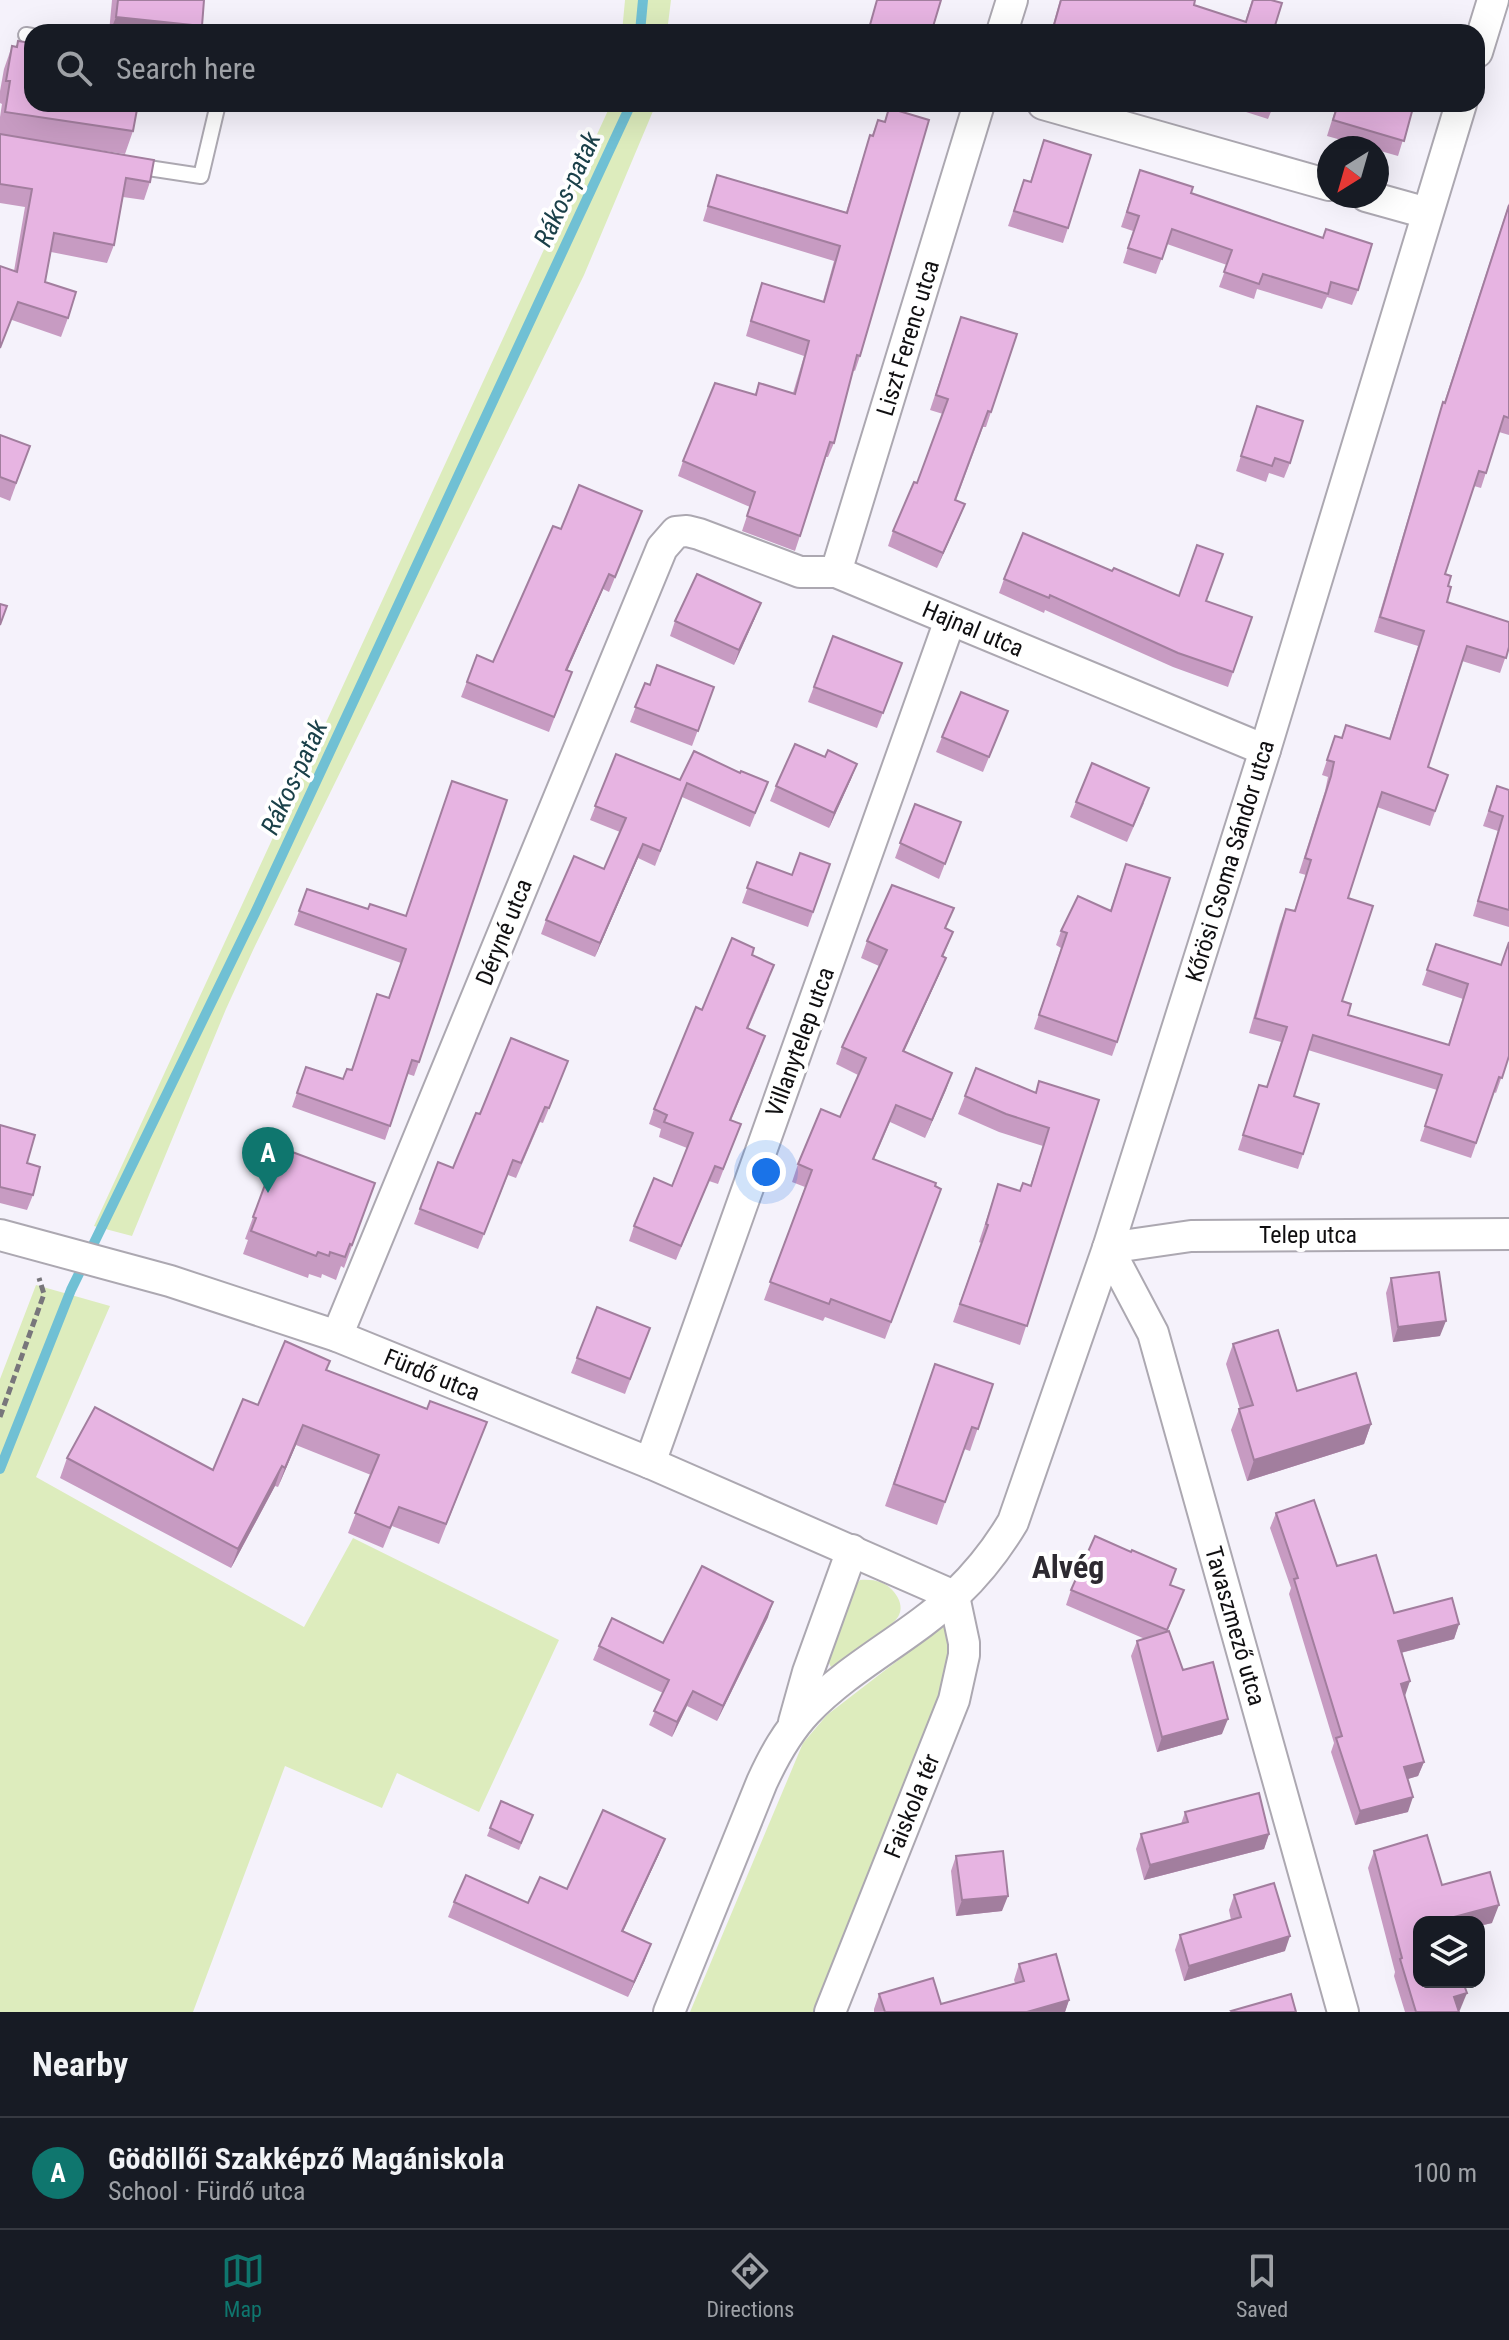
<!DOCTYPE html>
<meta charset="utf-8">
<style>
:root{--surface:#171b24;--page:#242831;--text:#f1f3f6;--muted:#9ea1a6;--line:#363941;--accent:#0f766e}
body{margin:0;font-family:"Roboto Condensed",sans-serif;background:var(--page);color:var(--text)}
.controls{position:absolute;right:24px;bottom:24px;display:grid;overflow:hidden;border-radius:16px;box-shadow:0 8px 32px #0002}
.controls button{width:72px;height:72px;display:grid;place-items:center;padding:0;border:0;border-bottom:2px solid var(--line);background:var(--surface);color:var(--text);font:40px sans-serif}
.compass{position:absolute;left:1317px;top:136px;width:72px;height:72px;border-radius:50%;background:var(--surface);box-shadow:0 8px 32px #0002;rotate:217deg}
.you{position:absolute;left:766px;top:1172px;width:28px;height:28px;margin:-20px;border:6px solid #fff;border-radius:50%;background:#1a73e8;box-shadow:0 0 0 12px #1a73e833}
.badge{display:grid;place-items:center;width:52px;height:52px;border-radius:50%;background:var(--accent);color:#fff;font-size:26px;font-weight:700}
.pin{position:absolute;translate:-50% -66px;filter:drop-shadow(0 2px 4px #0008)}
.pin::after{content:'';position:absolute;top:42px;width:28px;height:24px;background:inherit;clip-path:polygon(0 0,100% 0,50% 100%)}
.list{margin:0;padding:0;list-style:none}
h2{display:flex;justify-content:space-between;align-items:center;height:104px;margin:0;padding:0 32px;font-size:34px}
h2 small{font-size:26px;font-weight:400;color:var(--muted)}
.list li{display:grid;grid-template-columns:52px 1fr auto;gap:24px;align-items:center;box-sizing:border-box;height:112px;padding:0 32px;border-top:2px solid var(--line)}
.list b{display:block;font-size:30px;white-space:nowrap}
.list p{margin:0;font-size:26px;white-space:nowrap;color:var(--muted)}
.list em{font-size:26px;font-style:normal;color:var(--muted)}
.icon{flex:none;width:44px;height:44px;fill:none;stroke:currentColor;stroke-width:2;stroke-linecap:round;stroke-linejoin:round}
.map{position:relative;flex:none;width:1509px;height:2012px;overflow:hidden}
.search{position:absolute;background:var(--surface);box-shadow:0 8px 32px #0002;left:24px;right:24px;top:24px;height:88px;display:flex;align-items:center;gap:20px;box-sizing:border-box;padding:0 28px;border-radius:24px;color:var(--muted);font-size:30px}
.sheet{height:216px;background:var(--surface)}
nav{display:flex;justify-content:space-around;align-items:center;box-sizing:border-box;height:112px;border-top:2px solid var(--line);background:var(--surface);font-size:22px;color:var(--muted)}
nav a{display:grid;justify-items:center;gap:4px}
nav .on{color:var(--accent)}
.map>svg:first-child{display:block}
</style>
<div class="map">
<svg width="1509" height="2012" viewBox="0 0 1509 2012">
<rect width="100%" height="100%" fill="#f5f2fb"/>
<g fill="#ddecbd">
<polygon points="625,0 671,0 667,32 622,32"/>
<polygon points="611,104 656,104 584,275 254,948 226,1009 132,1236 94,1226"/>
<polygon points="36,1285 110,1306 36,1477 304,1627 353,1538 559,1640 479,1812 397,1773 382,1808 285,1766 193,2012 0,2012 0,1379"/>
<path d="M860 1580C873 1579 885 1581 894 1592 899 1598 903 1607 899 1615 894 1627 848 1656 836 1666L831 1667 828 1661 854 1587Z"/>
<polygon points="946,1626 952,1629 949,1682 867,1878 817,2012 690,2012 803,1743 827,1715 936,1631"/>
</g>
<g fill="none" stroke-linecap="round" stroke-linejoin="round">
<g stroke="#70c0d4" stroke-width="10">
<polyline points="640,32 643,0"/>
<polyline points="0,1469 71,1290 255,913 631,104"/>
</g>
<defs>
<g id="lane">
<polyline points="26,35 32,36"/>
<polyline points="135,166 201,176 218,104"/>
</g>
<g id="street">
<polyline points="1002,32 1012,0"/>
<polyline points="1477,52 1493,0"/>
<polyline points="1043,104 1329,185"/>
<polyline points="1366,196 1427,213"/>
<polyline points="836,572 979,104"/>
<polyline points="0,1235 170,1281 337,1336 650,1463 954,1596"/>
<polyline points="337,1336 662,548 676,532 687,531 699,534 800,572 836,572 1265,750"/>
<polyline points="650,1463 950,620"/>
<polyline points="794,1722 808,1672 852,1550"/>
<path d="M669 2012 762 1782C774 1756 787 1732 807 1711 851 1665 911 1637 956 1594 979 1572 997 1549 1013 1522L1108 1248 1265 750 1461 104"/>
<polyline points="830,2012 954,1700 964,1655 964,1643 954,1596"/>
<polyline points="1343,2012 1153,1333 1108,1248 1191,1236 1509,1234"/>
</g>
</defs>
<use href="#lane" stroke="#aca8b1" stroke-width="18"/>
<use href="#street" stroke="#aca8b1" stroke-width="34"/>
<polyline stroke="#78767b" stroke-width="5" stroke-dasharray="8 4" stroke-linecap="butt" points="0,1417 44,1294 39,1278"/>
<use href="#lane" stroke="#fff" stroke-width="14"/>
<use href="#street" stroke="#fff" stroke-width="30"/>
</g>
<g fill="#c79bc2">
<polygon points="112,0 204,0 202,26 199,32 109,32"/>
<polygon points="1060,0 1195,0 1194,5 1245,22 1252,0 1273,32 1051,32"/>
<polygon points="18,41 133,131 125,154 84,148 150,182 144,200 123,197 114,245 107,263 51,252 45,282 68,318 61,337 12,320 14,271 25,207 0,203 0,117 2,104 0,103 0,91 4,69 12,46 16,47"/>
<polygon points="1221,104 1274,104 1268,119"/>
<polygon points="1337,104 1414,104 1398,156 1377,150 1377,148 1370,148 1327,136"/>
<polygon points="889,108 860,356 855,371 853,370 834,443 828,457 826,457 795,551 742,531 750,507 678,476 683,461 755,394 759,383 793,393 804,356 746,336 757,298 762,283 823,301 834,261 703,221 717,175 846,212 870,135 872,135 878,120 884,122"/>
<polygon points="1044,140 1068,228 1063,243 1008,226 1024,180 1030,182"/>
<polygon points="1135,185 1191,193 1358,290 1352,305 1327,297 1322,309 1257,289 1254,299 1219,287 1227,265 1167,244 1156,274 1123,263 1133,231 1121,227"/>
<polygon points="1509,203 1509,435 1499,432 1481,488 1474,486 1445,574 1448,586 1447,602 1509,647 1500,673 1462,661 1428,767 1448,775 1430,826 1377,807 1348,898 1342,1001 1348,1015 1448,1045 1463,999 1422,985 1436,944 1501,965 1509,1056 1496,1093 1494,1092 1471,1158 1420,1141 1437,1090 1308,1050 1294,1096 1303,1154 1298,1169 1238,1150 1259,1085 1267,1087 1281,1042 1249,1033 1280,924 1286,909 1294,911 1306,875 1299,873 1325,791 1328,777 1322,775 1335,736 1341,738 1389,739 1418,646 1374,632 1438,418 1443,402 1444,403"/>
<polygon points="956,332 991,412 986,427 983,427 956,500 965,504 937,568 888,546 893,531 917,483 943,414 930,410"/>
<polygon points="1257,406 1290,463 1284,478 1269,473 1266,482 1236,471"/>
<polygon points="0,435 30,446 10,501 0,497"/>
<polygon points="642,511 609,592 603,589 567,670 572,672 549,732 461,697 477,655 493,662 561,529"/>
<polygon points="1112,571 1179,596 1206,601 1252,617 1228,687 1173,667 1045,610 1044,613 999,593 1004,579"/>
<polygon points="755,618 734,665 670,636 675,621"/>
<polygon points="833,636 902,663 877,728 808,702"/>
<polygon points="645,683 650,685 714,687 692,746 630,722"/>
<polygon points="1008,711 983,772 936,752 942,737"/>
<polygon points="616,754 680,780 740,773 768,782 750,827 682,797 655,866 638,858 595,957 541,934 546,920 604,869 620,832 590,820"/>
<polygon points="825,757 857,764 851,779 829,828 770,801 776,786"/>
<polygon points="1497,786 1509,790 1509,927 1473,916 1498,831 1483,826"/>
<polygon points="1076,802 1144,803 1127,842 1070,817"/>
<polygon points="915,804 961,822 939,879 895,858"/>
<polygon points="757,862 792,875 830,864 808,927 742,903"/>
<polygon points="1126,864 1117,1042 1112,1056 1034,1029 1061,948 1056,945 1061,931 1110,911"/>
<polygon points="307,889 368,909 406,916 419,1062 414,1076 408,1074 385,1140 292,1107 306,1067 343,1079 351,1070 388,998 401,963 294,925"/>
<polygon points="946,929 953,932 943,957 939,975 904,1052 952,1073 925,1138 890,1122 874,1159 941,1189 885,1339 825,1317 823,1321 764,1300 805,1187 792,1182 798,1164 840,1117 858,1075 836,1064 842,1047 879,966 861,958 867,941"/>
<polygon points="752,955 769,980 748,1029 760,1051 731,1120 741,1124 718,1184 709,1181 676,1260 629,1241 634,1226 672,1186 687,1148 659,1137 661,1129 649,1124 654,1109 702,1010"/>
<polygon points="562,1076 543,1123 540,1122 516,1178 508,1175 478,1249 414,1224 438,1162 453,1168 480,1114"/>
<polygon points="1035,1093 1099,1100 1020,1345 953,1322 981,1243 979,1242 998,1184 1020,1191 1030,1186 1043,1146 999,1132 958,1114 965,1096"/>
<polygon points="0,1125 27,1163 33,1195 27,1210 0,1203"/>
<polygon points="279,1147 375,1183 344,1268 341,1266 336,1280 322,1274 321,1278 309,1274 308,1278 243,1254 248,1240 245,1239"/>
<polygon points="1391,1278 1440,1336 1393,1342 1386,1293"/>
<polygon points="597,1307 650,1328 625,1394 571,1373"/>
<polygon points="1233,1344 1297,1391 1371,1424 1364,1444 1247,1481 1231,1430 1239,1409 1240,1409 1226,1364"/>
<polygon points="935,1364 993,1384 970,1451 964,1449 937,1525 885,1506"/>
<polygon points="326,1371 427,1409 487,1422 439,1544 392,1526 383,1548 348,1533 371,1475 296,1445 278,1487 275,1486 231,1568 60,1478 67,1458 213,1470 258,1405"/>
<polygon points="1276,1513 1394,1613 1459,1624 1454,1639 1401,1653 1404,1696 1424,1762 1418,1776 1407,1779 1408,1812 1355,1825 1331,1752 1334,1743 1289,1594 1291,1588 1270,1528"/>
<polygon points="1170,1585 1184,1590 1167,1632 1183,1670 1222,1734 1157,1752 1131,1656 1137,1641 1145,1639 1066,1605 1071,1590"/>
<polygon points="768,1617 717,1721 687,1706 672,1737 649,1725 663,1693 593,1660 599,1646 663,1643"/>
<polygon points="501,1801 533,1815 519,1850 487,1836"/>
<polygon points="1185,1812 1269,1834 1264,1849 1144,1880 1136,1849 1141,1834 1181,1824"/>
<polygon points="1374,1851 1442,1885 1492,1923 1479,1926 1479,1922 1419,1922 1460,2010 1458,2011 1459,2012 1405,2012 1394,1976 1395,1972 1368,1868"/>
<polygon points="659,1854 623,1932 645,1960 628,1997 448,1917 454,1902 528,1903"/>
<polygon points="956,1856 1002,1911 956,1916 951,1871"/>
<polygon points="1234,1895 1285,1951 1184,1981 1175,1950 1180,1935 1231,1920 1229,1910"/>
<polygon points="1019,1964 1069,2000 1065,2012 874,2012 874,2009 879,1994 941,2004 1015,1983 1014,1980"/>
</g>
<g fill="#a27e9e">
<polygon points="116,17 202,26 199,32 110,32"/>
<polygon points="965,504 959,519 937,568 943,553"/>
<polygon points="609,574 603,589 561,685 566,670"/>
<polygon points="761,603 755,618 734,665 739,650"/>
<polygon points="857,764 851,779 829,828 834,813"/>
<polygon points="643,844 638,858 595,957 600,943"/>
<polygon points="946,958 939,975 896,1068 903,1051"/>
<polygon points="952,1073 946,1090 925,1138 932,1120"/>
<polygon points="1446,1321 1440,1336 1393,1342 1398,1327"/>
<polygon points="1371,1424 1364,1444 1247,1481 1254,1460"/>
<polygon points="303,1425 296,1445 278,1487 285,1468"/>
<polygon points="282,1466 275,1486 231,1568 238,1549"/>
<polygon points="773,1602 768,1617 717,1721 723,1706"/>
<polygon points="1459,1624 1454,1639 1392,1655 1398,1641"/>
<polygon points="1410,1681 1405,1696 1401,1684"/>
<polygon points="693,1691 687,1706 672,1737 677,1722"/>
<polygon points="1228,1719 1222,1734 1157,1752 1162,1737"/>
<polygon points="1424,1762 1418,1776 1398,1782 1404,1767"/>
<polygon points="1413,1797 1408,1812 1355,1825 1360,1811"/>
<polygon points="1269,1834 1264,1849 1144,1880 1150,1865"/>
<polygon points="665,1839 659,1854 616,1946 622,1931"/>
<polygon points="1008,1896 1002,1911 956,1916 962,1900"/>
<polygon points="1499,1905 1492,1923 1479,1926 1479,1922 1443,1922 1443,1920"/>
<polygon points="1290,1936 1285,1951 1184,1981 1189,1966"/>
<polygon points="651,1944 645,1960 628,1997 634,1982"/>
<polygon points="1467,1993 1460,2010 1454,2012 1454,1997"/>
<polygon points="1069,2000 1065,2012 1027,2012"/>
</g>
<g fill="#e7b4e2" stroke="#a27e9e" stroke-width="2">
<polygon points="118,0 204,0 202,26 116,17"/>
<polygon points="877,0 941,0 932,30 941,32 868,32"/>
<polygon points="1061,0 1195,0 1194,5 1246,22 1253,0 1271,0 1282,3 1273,32 1052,32"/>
<polygon points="18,41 32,43 32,104 138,104 133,131 5,112 10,81 6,81 12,46 17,47"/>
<polygon points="1338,104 1414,104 1404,141 1333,120"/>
<polygon points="889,108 929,120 860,356 857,355 834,443 830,442 800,536 747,516 755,492 683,461 715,383 756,395 759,383 795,394 809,341 751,321 762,283 824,302 840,246 708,206 717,175 847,213 870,135 873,136 878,120 885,122"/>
<polygon points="0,134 154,160 150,182 126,178 114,245 54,233 45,282 76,292 68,318 18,302 0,348 0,266 17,272 32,189 0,184"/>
<polygon points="1044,140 1091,155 1068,228 1014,211 1024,180 1031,182"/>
<polygon points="1140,170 1193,187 1191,193 1323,238 1326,229 1372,244 1358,290 1331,282 1328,294 1263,274 1259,284 1224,272 1232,250 1172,229 1162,259 1128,248 1139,216 1127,212"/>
<polygon points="1509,205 1509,418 1504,416 1486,473 1479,471 1445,574 1451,576 1448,586 1451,587 1447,602 1509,622 1509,647 1506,658 1467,646 1428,767 1448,775 1435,811 1382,792 1348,898 1373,906 1342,1001 1351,1004 1348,1015 1449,1045 1468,984 1427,970 1436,944 1501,965 1509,942 1509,1056 1502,1078 1499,1077 1476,1143 1425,1126 1442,1075 1313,1035 1294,1096 1319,1104 1303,1154 1243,1135 1259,1085 1267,1087 1287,1027 1255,1018 1286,909 1295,911 1311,860 1305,858 1331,776 1334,762 1327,760 1335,736 1342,738 1346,725 1390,739 1424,631 1380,617 1443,402 1445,403"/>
<polygon points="961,317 1017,334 991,412 988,411 955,500 965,504 943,553 893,531 914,482 917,483 948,399 936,395"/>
<polygon points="1257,406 1303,421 1290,463 1275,458 1272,466 1241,456"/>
<polygon points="0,435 30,446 16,483 0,477"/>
<polygon points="579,485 642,511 615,577 609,574 566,670 572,672 554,717 467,682 477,655 493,662 553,526 561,529"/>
<polygon points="1023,533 1112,571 1114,568 1179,596 1197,545 1223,554 1206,601 1252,617 1233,672 1178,653 1050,595 1049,598 1004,579"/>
<polygon points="697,574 761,603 739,650 675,621"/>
<polygon points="0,604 7,606 0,625"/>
<polygon points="833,636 902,663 883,713 814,687"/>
<polygon points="657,665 714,687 698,731 635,707 645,683 650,685"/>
<polygon points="961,692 1008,711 989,757 942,737"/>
<polygon points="795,744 825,757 828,750 857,764 834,813 776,786"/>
<polygon points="694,751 740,773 741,771 768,782 755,813 687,783 660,851 643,844 600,943 546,920 574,856 604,869 626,818 595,806 616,754 680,780"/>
<polygon points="1092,763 1149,788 1133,826 1076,802"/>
<polygon points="452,781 507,800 419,1062 412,1060 390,1126 297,1093 306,1067 343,1079 347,1069 352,1070 377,994 389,998 406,949 299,911 307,889 368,909 370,904 406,916"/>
<polygon points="1497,786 1509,790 1509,910 1478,901 1503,816 1489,811"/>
<polygon points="915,804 961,822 945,864 900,843"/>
<polygon points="800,853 830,864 813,912 747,888 757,862 792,875"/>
<polygon points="1126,864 1170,878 1117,1042 1039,1015 1067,933 1061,931 1078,896 1111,911"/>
<polygon points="892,885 954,908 945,928 953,932 942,956 946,958 903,1051 952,1073 932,1120 896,1105 873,1159 936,1183 935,1186 941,1189 891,1322 831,1299 829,1304 770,1282 812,1170 798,1164 821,1109 840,1117 866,1058 842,1047 887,950 867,941"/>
<polygon points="732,938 754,948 752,955 774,965 747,1028 765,1036 730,1120 741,1124 723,1169 715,1166 681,1246 634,1226 654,1178 672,1186 693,1133 664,1122 667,1115 654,1109 696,1007 702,1010"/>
<polygon points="511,1038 568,1061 549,1108 545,1107 521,1163 513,1160 484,1234 420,1209 438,1162 453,1168 476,1113 480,1114"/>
<polygon points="976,1068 1036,1093 1039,1081 1099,1100 1027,1326 960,1304 988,1225 986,1224 998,1184 1020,1191 1023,1183 1031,1186 1049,1128 1006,1114 965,1096"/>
<polygon points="0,1125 35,1135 27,1163 40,1167 33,1195 0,1187"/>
<polygon points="279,1147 375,1183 352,1245 350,1244 345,1257 330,1252 329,1256 318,1252 316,1256 251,1231 256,1218 253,1217"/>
<polygon points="1439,1272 1446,1321 1398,1327 1391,1278"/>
<polygon points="597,1307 650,1328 630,1379 577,1358"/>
<polygon points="1278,1330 1297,1391 1356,1373 1371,1424 1254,1460 1239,1409 1253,1405 1233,1344"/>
<polygon points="285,1341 330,1361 326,1370 427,1409 430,1401 487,1422 446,1524 399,1507 390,1528 355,1513 379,1455 303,1425 285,1468 282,1466 238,1549 67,1458 95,1407 213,1470 243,1399 258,1405"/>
<polygon points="935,1364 993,1384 978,1429 972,1427 945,1502 894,1484"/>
<polygon points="1314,1500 1337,1566 1376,1555 1394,1613 1452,1598 1459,1624 1398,1641 1410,1681 1401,1684 1424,1762 1404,1767 1413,1797 1360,1811 1336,1738 1342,1736 1294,1579 1298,1578 1276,1513"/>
<polygon points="1095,1536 1131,1552 1132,1550 1176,1569 1170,1585 1184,1590 1167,1630 1071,1590"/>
<polygon points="702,1566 773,1602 723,1706 693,1691 677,1722 654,1711 669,1680 599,1646 612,1618 663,1643"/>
<polygon points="1169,1631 1183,1670 1213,1662 1228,1719 1162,1737 1137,1641"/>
<polygon points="1259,1793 1269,1834 1150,1865 1141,1834 1188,1822 1185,1812"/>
<polygon points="501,1801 533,1815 521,1843 490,1828"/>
<polygon points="603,1810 665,1839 622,1931 651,1944 634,1982 454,1902 466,1875 528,1903 540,1877 567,1889"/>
<polygon points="1427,1835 1442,1885 1490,1872 1499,1905 1443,1920 1444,1922 1419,1922 1419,1982 1463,1982 1467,1993 1454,1997 1459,2012 1416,2012 1400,1959 1402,1958 1374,1851"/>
<polygon points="1003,1851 1008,1896 962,1900 956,1856"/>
<polygon points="1274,1883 1290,1936 1189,1966 1180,1935 1241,1917 1234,1895"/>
<polygon points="1056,1954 1069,2000 1027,2012 885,2012 879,1994 933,1978 941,2004 1024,1981 1019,1964"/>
<polygon points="1291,1994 1296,2012 1232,2012 1231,2011"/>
</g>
<g text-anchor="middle" stroke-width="8" stroke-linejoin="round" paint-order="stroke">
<g font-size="24" fill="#100f11" stroke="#fff">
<text transform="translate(908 338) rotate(-73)" y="8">Liszt Ferenc utca</text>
<text transform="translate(973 629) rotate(23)" y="8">Hajnal utca</text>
<text transform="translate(1230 861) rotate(-73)" y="8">Kőrösi Csoma Sándor utca</text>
<text transform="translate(504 932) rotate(-68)" y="8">Déryné utca</text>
<text transform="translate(800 1042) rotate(-70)" y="8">Villanytelep utca</text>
<text x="1308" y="1243">Telep utca</text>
<text transform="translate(432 1375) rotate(22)" y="8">Fürdő utca</text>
<text transform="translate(1235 1626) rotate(74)" y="8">Tavaszmező utca</text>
<text transform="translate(912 1806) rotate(-68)" y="8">Faiskola tér</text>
</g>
<g font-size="26" font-style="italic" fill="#1a4049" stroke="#fff">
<text transform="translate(567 189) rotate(-65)" y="9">Rákos-patak</text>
<text transform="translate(294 777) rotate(-65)" y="9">Rákos-patak</text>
</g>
<g font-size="32" font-weight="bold" fill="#2d2a31" stroke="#fff">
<text x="1068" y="1578">Alvég</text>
</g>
</g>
</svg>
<div class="controls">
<button><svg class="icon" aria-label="layers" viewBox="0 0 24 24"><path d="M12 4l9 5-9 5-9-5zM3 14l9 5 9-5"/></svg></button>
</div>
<svg class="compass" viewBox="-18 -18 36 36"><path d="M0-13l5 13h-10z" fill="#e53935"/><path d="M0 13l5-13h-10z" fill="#9ea1a6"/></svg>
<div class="you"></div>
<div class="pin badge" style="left:268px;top:1193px">A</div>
<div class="search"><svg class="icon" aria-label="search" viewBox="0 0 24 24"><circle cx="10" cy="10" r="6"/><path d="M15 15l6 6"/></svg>Search here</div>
</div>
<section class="sheet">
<h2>Nearby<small></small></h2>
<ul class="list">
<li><span class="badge">A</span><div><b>Gödöllői Szakképző Magániskola</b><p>School · Fürdő utca</p></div><em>100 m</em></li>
</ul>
</section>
<nav>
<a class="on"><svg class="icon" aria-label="map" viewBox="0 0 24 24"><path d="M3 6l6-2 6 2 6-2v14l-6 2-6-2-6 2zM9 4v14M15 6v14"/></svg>Map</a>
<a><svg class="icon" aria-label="directions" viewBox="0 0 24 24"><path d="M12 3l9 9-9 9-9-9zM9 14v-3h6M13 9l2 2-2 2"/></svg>Directions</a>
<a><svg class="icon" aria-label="saved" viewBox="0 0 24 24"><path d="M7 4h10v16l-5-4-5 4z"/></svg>Saved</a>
</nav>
